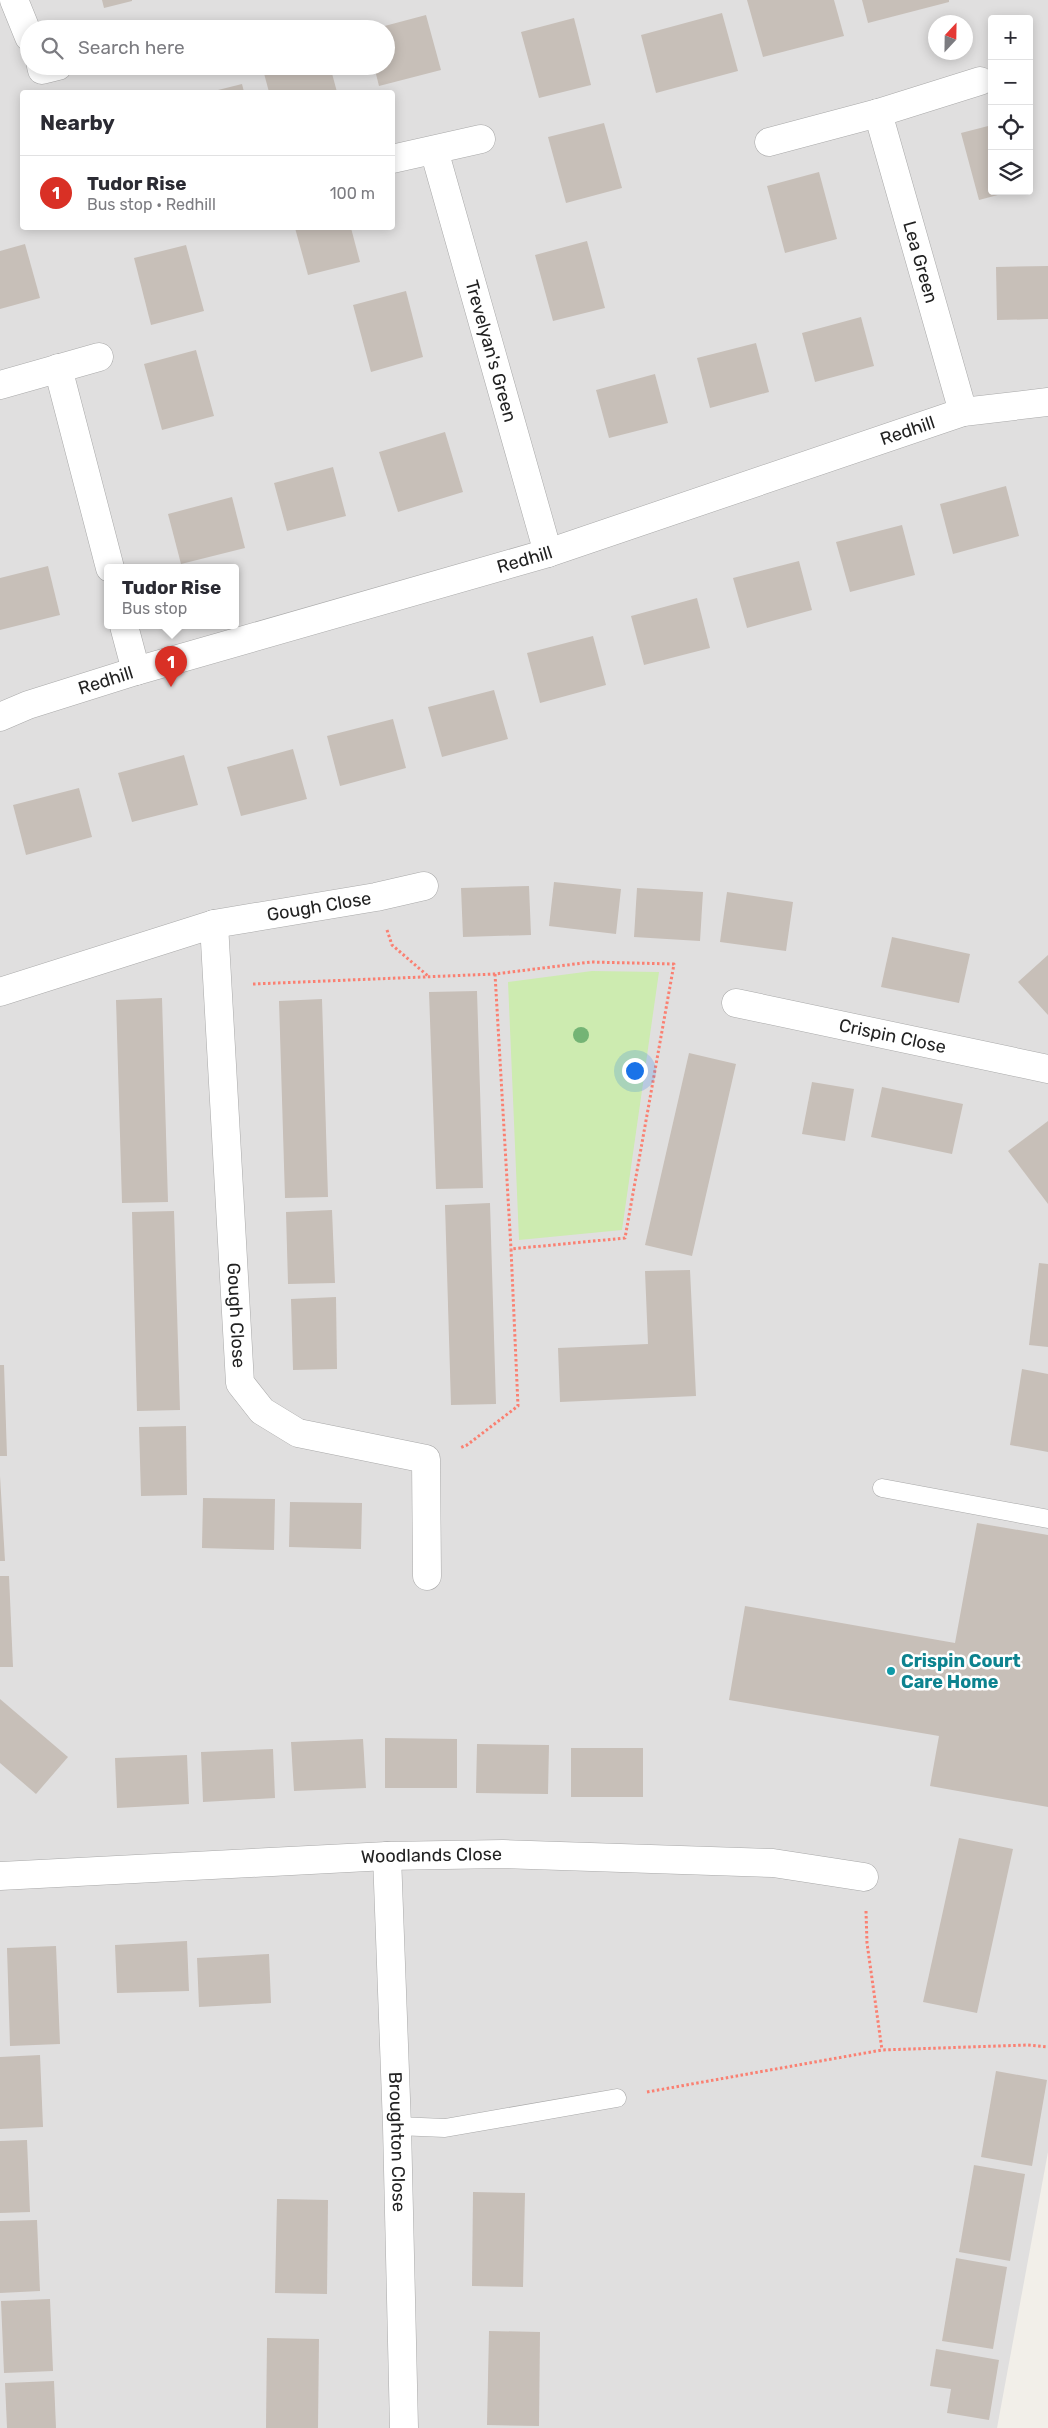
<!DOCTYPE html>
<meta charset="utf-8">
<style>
:root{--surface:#fff;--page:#f7f7f7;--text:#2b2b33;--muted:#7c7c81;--line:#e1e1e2;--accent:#d93025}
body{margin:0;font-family:Rubik,sans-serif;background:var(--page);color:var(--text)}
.controls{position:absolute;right:15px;top:15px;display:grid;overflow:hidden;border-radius:5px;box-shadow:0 2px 12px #0003}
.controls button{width:45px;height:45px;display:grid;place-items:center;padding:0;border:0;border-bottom:1px solid var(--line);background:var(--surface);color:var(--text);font:25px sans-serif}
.compass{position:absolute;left:928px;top:15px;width:45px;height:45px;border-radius:50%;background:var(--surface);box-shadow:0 2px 12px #0003;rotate:22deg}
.you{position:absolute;left:634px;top:1070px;width:18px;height:18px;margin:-12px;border:4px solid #fff;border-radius:50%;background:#1a73e8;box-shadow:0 0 0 8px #1a73e833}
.badge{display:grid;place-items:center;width:32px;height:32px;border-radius:50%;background:var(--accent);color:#fff;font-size:16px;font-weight:700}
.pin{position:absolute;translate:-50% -41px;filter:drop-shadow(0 1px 2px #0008)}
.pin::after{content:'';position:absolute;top:26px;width:18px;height:15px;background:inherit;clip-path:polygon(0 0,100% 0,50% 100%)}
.popup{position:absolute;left:104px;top:564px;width:135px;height:65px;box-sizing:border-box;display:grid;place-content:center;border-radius:5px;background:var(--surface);filter:drop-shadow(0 1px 4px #0005);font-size:16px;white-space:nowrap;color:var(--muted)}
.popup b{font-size:19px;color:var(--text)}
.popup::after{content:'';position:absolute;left:50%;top:100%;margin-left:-10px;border:10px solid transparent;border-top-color:var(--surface)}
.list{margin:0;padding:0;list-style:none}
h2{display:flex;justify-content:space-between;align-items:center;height:65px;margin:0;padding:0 20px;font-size:21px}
h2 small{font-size:16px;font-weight:400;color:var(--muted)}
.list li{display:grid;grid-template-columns:32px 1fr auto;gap:15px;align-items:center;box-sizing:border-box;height:75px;padding:0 20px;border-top:1px solid var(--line)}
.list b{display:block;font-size:19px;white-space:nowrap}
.list p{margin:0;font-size:16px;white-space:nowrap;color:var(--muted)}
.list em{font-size:16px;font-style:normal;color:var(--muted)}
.icon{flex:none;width:28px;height:28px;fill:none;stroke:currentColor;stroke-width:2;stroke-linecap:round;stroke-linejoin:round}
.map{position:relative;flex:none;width:1048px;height:2428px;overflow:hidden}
.search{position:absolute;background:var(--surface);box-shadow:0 2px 12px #0003;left:20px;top:20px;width:375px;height:55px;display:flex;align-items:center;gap:12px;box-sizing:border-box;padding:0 18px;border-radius:28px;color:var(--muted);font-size:19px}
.panel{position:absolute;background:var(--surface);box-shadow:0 2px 12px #0003;left:20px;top:90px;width:375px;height:140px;border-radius:5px}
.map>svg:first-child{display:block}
</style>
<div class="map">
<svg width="1048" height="2428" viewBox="0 0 1048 2428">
<rect width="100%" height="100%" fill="#f2efe9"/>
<path fill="#e0dfdf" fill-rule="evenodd" d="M0 0H1048V2152L997 2428H0ZM992 19H1029V191H992ZM936 22H966V52H936ZM29 29H386V66H29ZM22 92H392V228H22ZM107 568H235V626H107Z"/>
<polygon fill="#cdebb0" points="592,971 659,972 622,1230 519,1240 508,982"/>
<g fill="#c7bfb8">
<polygon points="102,0 132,0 132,1 104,8"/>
<polygon points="747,0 834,0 844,36 763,57"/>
<polygon points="862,0 949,0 949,2 868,23"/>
<polygon points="722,13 738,71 656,93 641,35"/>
<polygon points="426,15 441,70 379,86 374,66 386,66 386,29 377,28"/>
<polygon points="574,18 591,85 539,98 521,32"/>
<polygon points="262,66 330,66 337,92 269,92"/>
<polygon points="242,84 244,92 210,92"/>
<polygon points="604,123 622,188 566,203 548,137"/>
<polygon points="992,125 992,191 1009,192 979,200 961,133"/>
<polygon points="819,172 837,239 785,253 767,186"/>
<polygon points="295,228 351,228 360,262 308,275"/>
<polygon points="587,241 605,308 553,321 535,255"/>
<polygon points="25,244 40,298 0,309 0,251"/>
<polygon points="186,245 204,311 151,325 134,258"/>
<polygon points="1048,266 1048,319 997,320 996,267"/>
<polygon points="406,291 423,357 371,372 353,305"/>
<polygon points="861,317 874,366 815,382 802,333"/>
<polygon points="756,343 769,392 710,408 697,358"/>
<polygon points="196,350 214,416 162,430 144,364"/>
<polygon points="655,374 668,423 609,438 596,390"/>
<polygon points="445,432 463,492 398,512 379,452"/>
<polygon points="333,467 346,516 287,531 274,483"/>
<polygon points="1006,486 1019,536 953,554 940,504"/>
<polygon points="232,497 245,548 181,564 168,514"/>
<polygon points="902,525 915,575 850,592 836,542"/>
<polygon points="799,561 812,610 747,628 733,578"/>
<polygon points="48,566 60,615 0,630 0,578"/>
<polygon points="697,598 710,648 644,665 631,616"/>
<polygon points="593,636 606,685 540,703 527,653"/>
<polygon points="494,690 508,739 442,757 428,707"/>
<polygon points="393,719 406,768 340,786 327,736"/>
<polygon points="293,749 307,799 241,816 227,767"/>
<polygon points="184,755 198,805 132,822 118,773"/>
<polygon points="79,788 92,837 26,855 13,805"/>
<polygon points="554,882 621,889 616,934 549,926"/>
<polygon points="529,886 531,935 463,937 461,888"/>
<polygon points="637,888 703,892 700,941 634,937"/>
<polygon points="727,892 793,902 786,951 720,942"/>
<polygon points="892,937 970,954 959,1003 881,987"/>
<polygon points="1048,955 1048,1015 1018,982"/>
<polygon points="477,991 483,1188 436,1189 429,992"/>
<polygon points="162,998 168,1202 122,1203 116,1000"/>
<polygon points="322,999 328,1197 285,1198 279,1001"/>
<polygon points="689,1053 736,1064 692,1256 645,1245"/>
<polygon points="812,1082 854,1089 845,1141 802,1134"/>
<polygon points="882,1087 963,1104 952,1154 871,1137"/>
<polygon points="1048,1121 1048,1204 1008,1151"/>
<polygon points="490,1203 496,1404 451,1405 445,1205"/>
<polygon points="332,1210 335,1283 288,1284 286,1212"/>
<polygon points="174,1211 180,1410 137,1411 132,1212"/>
<polygon points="1039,1263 1048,1264 1048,1347 1029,1345"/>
<polygon points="690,1270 696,1396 560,1402 558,1348 648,1344 645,1271"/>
<polygon points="336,1297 337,1369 293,1370 291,1299"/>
<polygon points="0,1365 4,1365 7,1456 0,1456"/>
<polygon points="1022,1369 1048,1374 1048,1452 1010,1445"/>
<polygon points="186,1426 187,1495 141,1496 139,1427"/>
<polygon points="0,1476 5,1561 0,1561"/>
<polygon points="203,1498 275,1499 274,1550 202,1548"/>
<polygon points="290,1502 362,1503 361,1549 289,1547"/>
<polygon points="977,1523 1048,1535 1048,1807 930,1786 939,1736 729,1700 745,1606 955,1643"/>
<polygon points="0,1576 9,1576 13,1667 0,1667"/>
<polygon points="0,1699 68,1757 36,1794 0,1763"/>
<polygon points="385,1738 457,1739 457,1788 385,1788"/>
<polygon points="363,1739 366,1788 294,1791 291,1742"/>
<polygon points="477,1744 549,1745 548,1794 476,1793"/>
<rect x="571" y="1748" width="72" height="49"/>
<polygon points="273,1749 275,1798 203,1802 201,1752"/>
<polygon points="187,1755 189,1804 117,1808 115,1758"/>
<polygon points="959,1838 1013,1849 977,2013 923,2002"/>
<polygon points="187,1941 189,1991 117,1993 115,1945"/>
<polygon points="56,1946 60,2044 10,2046 7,1948"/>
<polygon points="269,1954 271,2003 199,2007 197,1958"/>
<polygon points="40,2055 43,2127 0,2129 0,2057"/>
<polygon points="996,2071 1047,2080 1032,2166 981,2157"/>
<polygon points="27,2140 30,2212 0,2213 0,2141"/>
<polygon points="974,2165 1025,2174 1010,2261 959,2252"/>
<polygon points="473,2192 525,2193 523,2287 472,2286"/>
<polygon points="277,2199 328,2200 327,2294 275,2293"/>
<polygon points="37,2220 40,2291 0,2293 0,2221"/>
<polygon points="956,2258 1007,2267 993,2349 942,2341"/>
<polygon points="50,2299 53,2371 4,2373 1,2301"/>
<polygon points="489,2331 540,2332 539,2426 487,2425"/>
<polygon points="267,2338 319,2339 318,2428 266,2428"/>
<polygon points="936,2349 999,2360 989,2420 947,2413 951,2389 930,2386"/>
<polygon points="54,2381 56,2428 7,2428 5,2383"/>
</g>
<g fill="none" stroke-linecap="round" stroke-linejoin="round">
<defs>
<g id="service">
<polyline points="882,1488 1048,1519"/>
<polyline points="397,2126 445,2128 617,2098"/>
</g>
<g id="minor">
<polyline points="14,0 29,37"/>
<polyline points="41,66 42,70 58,66"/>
<path id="s1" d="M878 113 963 412"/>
<polyline points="769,142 878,113 980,81"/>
<path id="s2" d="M434 150 548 553"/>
<polyline points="392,159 481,139"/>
<polyline points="58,368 110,568"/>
<polyline points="0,385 99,357"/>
<polyline points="124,626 136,671"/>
<path id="s3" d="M0 717 28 705 136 671 548 553 963 412 1048 402"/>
<path id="s4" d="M214 924 240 1383 262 1411 298 1433 426 1459 427 1576"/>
<path id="s5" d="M0 992 214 924 376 897 424 886"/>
<path id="s6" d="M736 1003 1048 1069"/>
<path id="s7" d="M387 1856 397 2126 404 2428"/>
<path id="s8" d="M0 1876 387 1856 503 1854 773 1863 864 1877"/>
</g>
</defs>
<use href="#service" stroke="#a9a9a9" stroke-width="19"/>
<use href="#minor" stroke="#a9a9a9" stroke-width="29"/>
<g stroke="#fa8072" stroke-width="3" stroke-dasharray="2.5 2.5" stroke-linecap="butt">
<polyline points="387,930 392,945 428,976"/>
<polyline points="495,974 511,1249"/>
<polyline points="253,984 495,974 591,962 674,964 625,1238 511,1249 518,1406 467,1445 460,1448"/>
<polyline points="866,1911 867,1943 882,2050"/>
<polyline points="647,2092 882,2050 1027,2045 1048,2047"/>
</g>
<use href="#service" stroke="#fff" stroke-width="18"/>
<use href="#minor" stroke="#fff" stroke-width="28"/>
</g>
<circle fill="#74b475" cx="581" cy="1035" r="8"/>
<circle fill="#0f9aa8" stroke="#fff" stroke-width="2" cx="891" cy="1671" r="5"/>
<g text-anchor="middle" stroke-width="5" stroke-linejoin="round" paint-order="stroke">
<g font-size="18" fill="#222" stroke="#fff">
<text dy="6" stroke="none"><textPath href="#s1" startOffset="155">Lea Green</textPath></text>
<text dy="6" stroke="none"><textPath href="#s2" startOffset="209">Trevelyan's Green</textPath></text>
<text dy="6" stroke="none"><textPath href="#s3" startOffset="952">Redhill</textPath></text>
<text dy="6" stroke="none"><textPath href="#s3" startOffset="548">Redhill</textPath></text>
<text dy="6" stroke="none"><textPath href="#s3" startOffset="112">Redhill</textPath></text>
<text dy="6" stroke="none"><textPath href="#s5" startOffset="331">Gough Close</textPath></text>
<text dy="6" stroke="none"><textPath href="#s6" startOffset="160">Crispin Close</textPath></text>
<text dy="6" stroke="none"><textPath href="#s4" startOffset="392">Gough Close</textPath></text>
<text dy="6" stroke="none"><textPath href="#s8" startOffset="432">Woodlands Close</textPath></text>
<text dy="6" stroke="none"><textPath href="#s7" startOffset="286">Broughton Close</textPath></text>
</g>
<g font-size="18" font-weight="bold" fill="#0d838f" stroke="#fff" text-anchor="start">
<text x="901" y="1667">Crispin Court<tspan x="901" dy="21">Care Home</tspan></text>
</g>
</g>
</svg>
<div class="controls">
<button>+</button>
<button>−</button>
<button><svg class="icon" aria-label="locate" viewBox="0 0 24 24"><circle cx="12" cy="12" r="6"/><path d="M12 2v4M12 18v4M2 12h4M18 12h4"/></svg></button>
<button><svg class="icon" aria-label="layers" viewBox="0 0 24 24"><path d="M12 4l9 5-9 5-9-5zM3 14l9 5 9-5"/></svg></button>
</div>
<svg class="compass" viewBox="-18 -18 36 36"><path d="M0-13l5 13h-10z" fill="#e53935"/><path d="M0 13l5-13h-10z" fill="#7c7c81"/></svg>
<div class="you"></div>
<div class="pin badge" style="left:171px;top:687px">1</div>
<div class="popup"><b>Tudor Rise</b>Bus stop</div>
<div class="search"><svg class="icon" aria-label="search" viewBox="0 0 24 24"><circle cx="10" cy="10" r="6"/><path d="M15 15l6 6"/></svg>Search here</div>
<section class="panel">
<h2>Nearby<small></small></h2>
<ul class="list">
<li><span class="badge">1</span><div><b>Tudor Rise</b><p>Bus stop · Redhill</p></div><em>100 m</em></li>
</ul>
</section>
</div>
